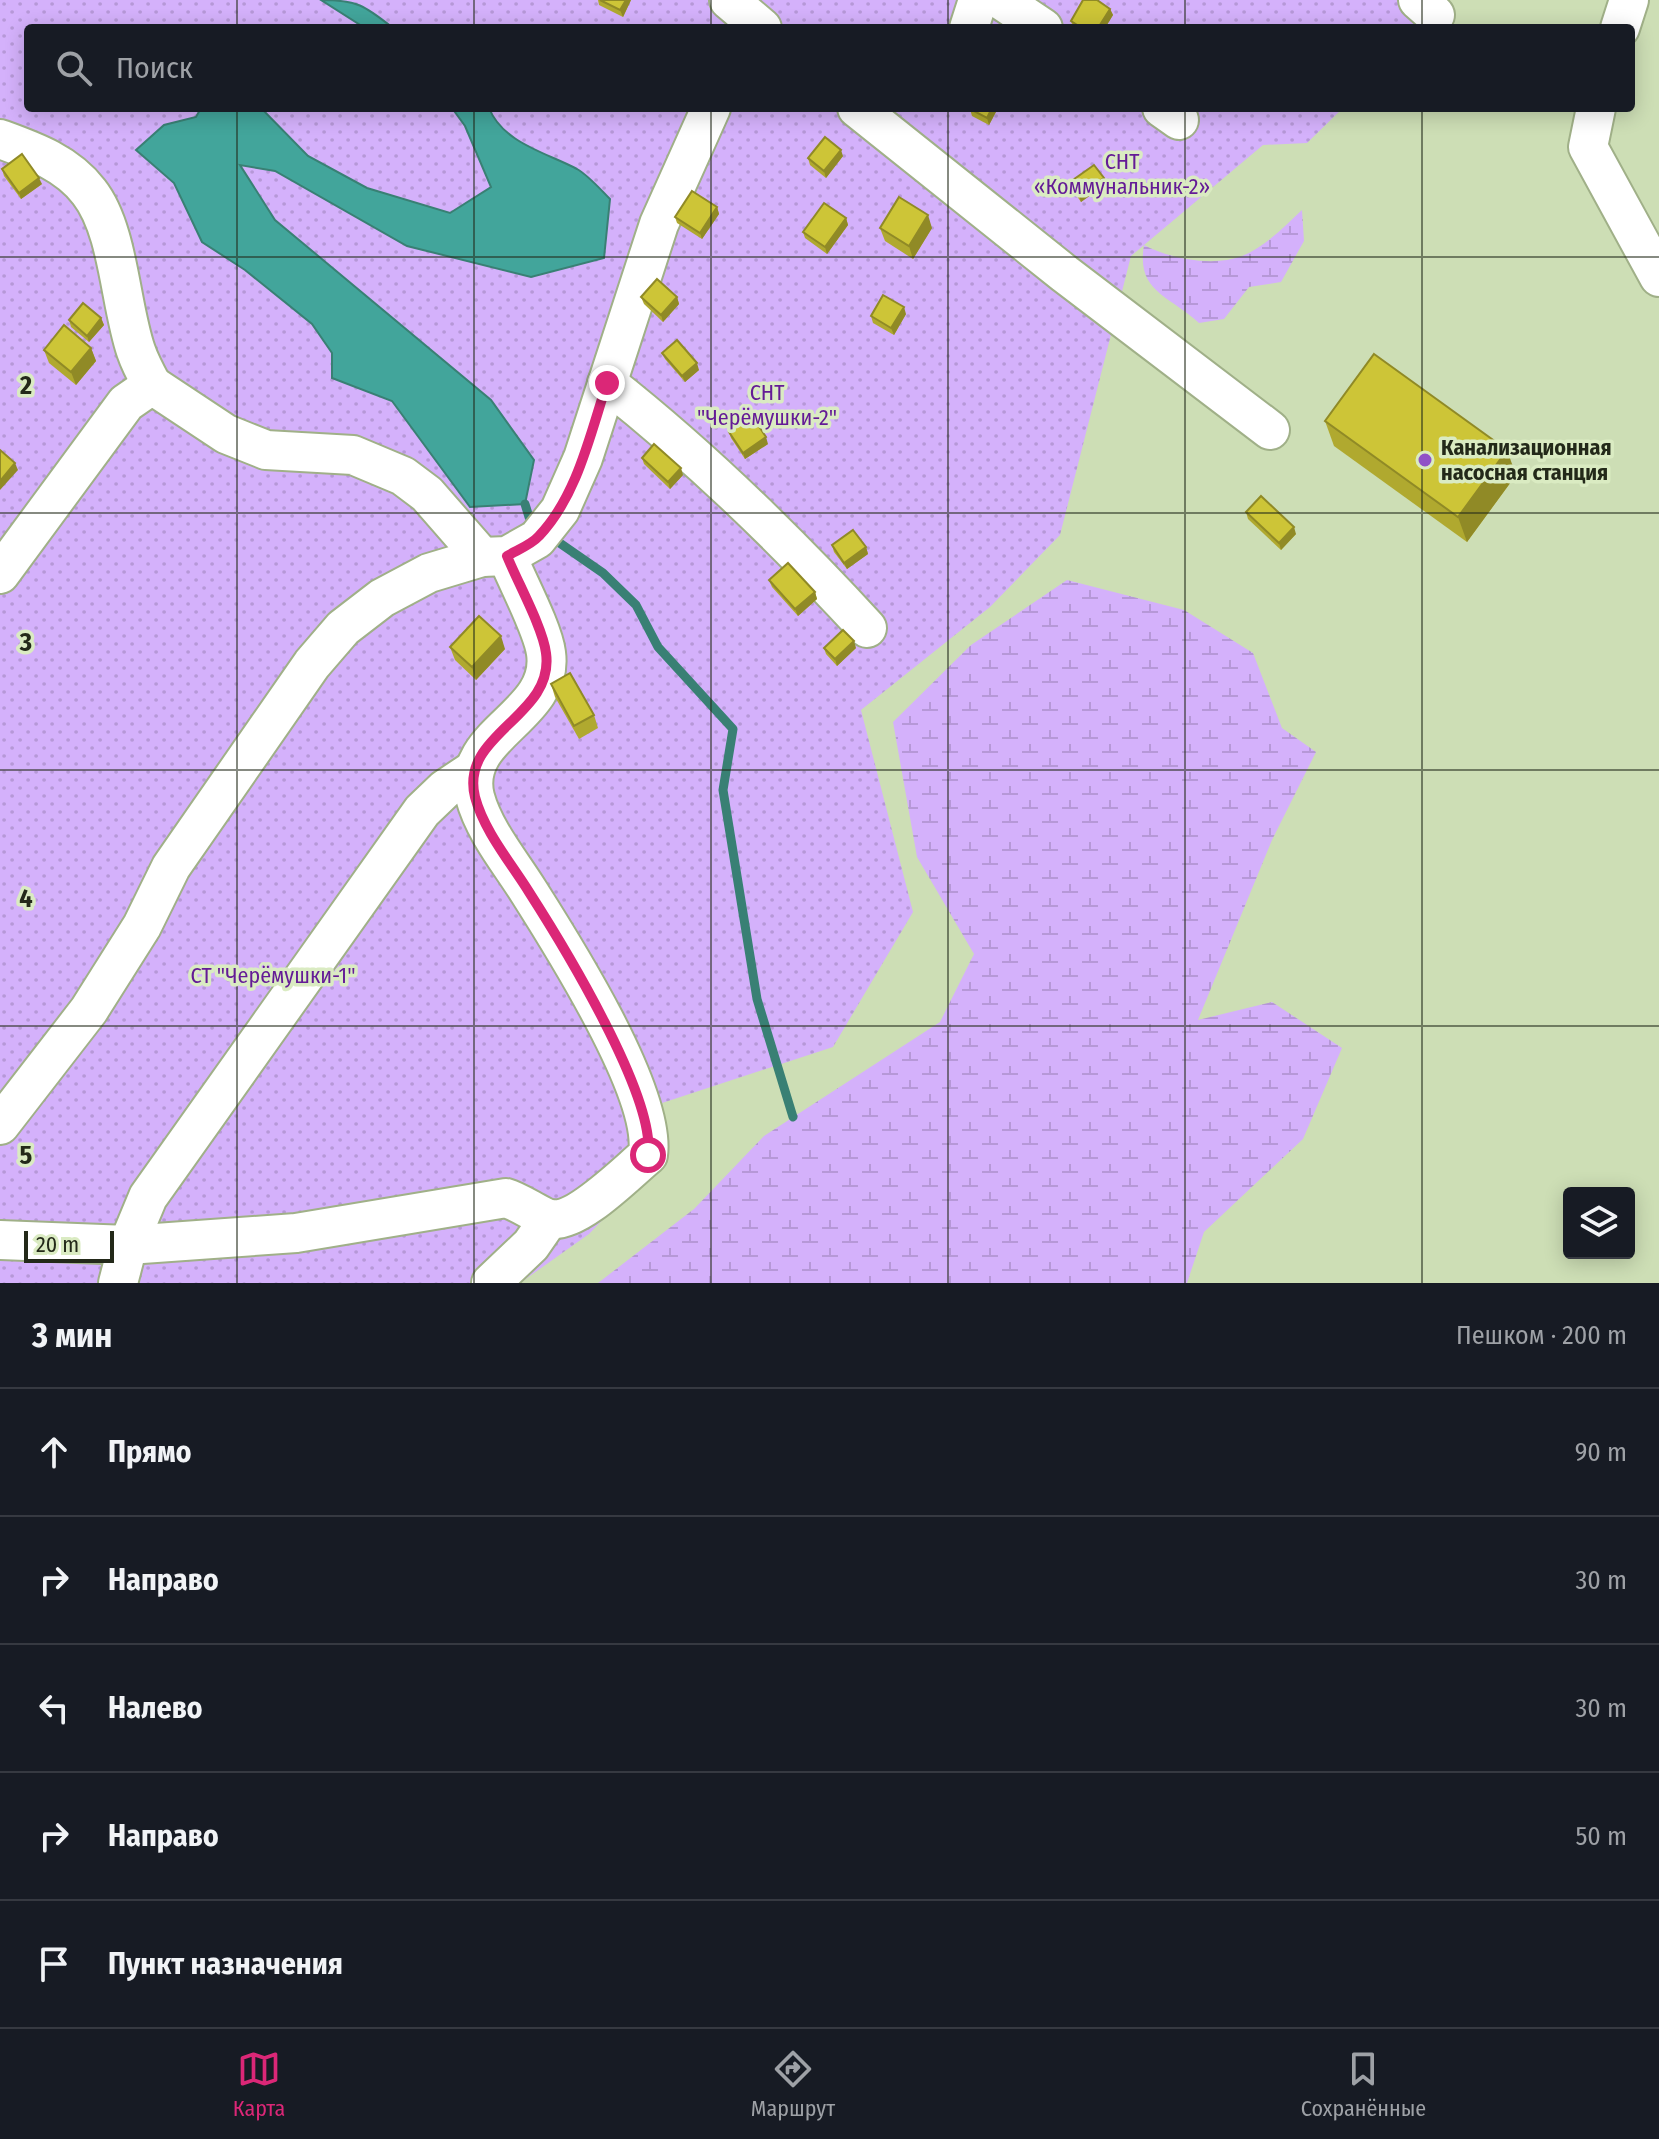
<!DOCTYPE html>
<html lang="ru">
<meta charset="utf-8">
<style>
:root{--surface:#171b24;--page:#242831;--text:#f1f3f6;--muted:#9ea1a6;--line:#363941;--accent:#db2777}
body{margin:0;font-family:"Fira Sans Condensed",sans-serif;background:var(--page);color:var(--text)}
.controls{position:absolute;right:24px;bottom:24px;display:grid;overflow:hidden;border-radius:8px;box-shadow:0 4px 20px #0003}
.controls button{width:72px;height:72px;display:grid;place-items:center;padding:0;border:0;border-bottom:2px solid var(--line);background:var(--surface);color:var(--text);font:40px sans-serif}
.scale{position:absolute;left:24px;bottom:20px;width:90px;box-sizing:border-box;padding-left:8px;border:4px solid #232919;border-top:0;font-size:22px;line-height:28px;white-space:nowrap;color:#232919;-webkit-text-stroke:6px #daebc2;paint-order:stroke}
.stop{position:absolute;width:24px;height:24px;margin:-18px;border:6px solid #db2777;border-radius:50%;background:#fff}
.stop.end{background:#db2777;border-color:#fff;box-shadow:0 2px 8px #0008}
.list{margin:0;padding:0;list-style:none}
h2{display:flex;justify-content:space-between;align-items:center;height:104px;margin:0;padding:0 32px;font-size:34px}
h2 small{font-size:26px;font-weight:400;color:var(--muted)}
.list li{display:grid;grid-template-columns:52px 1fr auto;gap:24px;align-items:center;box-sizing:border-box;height:128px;padding:0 32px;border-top:2px solid var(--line)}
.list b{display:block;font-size:30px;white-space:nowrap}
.list em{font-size:26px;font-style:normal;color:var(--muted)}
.icon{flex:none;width:44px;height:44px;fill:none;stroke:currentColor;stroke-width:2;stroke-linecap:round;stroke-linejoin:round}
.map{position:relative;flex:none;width:1659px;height:1283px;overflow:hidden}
.search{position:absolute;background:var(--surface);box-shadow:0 4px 20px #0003;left:24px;right:24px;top:24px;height:88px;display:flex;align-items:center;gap:20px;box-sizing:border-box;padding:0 28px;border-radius:8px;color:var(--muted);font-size:30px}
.sheet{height:744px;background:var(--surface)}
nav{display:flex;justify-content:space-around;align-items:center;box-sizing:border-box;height:112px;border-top:2px solid var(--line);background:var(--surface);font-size:22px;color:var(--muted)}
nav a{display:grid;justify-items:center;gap:4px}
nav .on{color:var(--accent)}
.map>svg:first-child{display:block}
</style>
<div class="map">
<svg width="1659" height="1283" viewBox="0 0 1659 1283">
<defs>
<pattern id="wetland-marsh" width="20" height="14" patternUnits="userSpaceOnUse" patternTransform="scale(2)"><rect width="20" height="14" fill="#d4b1fb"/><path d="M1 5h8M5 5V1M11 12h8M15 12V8" fill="none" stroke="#b698d7"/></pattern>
<pattern id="garden-dots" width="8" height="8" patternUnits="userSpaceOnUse" patternTransform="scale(2)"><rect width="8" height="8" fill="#d4b1fb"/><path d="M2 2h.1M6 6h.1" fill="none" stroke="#b698d7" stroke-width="1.8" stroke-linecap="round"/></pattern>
</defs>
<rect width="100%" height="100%" fill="#cddeb5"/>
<g fill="url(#wetland-marsh)">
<path d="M1302 210 1304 241 1281 282 1249 287 1224 319 1199 323C1169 295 1136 292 1144 245 1170 259 1214 267 1242 256 1265 247 1285 226 1302 210Z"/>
<polygon points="1067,580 1184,610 1253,653 1282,728 1316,752 1272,840 1198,1020 1272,1002 1342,1048 1303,1139 1204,1232 1187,1283 598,1283 694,1209 764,1136 940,1022 974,954 917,857 893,722 971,645"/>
</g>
<polygon fill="url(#garden-dots)" points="0,0 1447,0 1424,28 28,28 28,108 1343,108 1307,143 1263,145 1131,256 1060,535 990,607 861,710 913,912 833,1047 659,1104 664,1156 589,1234 520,1283 0,1283"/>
<g fill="#42a59b" stroke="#398074" stroke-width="2">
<path d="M321 0C358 0 365 6 393 28H365Z"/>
<path d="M201 108H261L308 156 367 188 450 213 491 187 465 126 452 108H489C503 143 547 153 577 169 589 176 600 189 610 199L604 258 531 277 407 246 275 171 240 165 275 220 491 400 534 460 525 504 470 507 392 401 332 378V353L312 324 245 270 202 242 174 183 136 150 164 125 196 117Z"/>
</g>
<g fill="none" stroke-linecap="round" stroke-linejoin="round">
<g stroke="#398074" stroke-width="9">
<polyline points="525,504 529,517 537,525"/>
<polyline points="551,537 603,573 636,605 658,647 733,729 723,790 757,999 793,1117"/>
</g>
<defs>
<g id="minor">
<polyline points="729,0 762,28"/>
<polyline points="1001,0 1043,28"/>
<polyline points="1418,0 1435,15"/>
<polyline points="969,28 978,0"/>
<polyline points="1620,28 1629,0"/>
<polyline points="857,108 1065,274 1270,430"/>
<polyline points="1162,108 1179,120"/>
<polyline points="1596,108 1588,147 1659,277"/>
<path d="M0 139C33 151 67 163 89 192 119 230 120 305 136 351 140 363 146 374 152 385"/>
<path d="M607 383C701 457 786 540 867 628"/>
<polyline points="0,574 126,403 152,385 226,434 266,450 353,455 403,476 427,494 482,557"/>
<polyline points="0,1125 89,1010 142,926 171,867 312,664 343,628 382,598 429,573 482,557 507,556 537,539 560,510 583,458 659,224 711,108"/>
<path d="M0 1240 128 1245 296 1233 506 1198C520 1202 542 1218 551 1219 578 1223 626 1173 648 1155 657 1094 564 947 529 892 511 863 484 831 475 797 459 733 555 717 546 653 543 629 517 581 507 556"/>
<polyline points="118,1283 128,1245 148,1197 422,811 445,789 472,771"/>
<polyline points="491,1283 531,1245 549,1219"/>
</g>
</defs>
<use href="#minor" stroke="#a0b088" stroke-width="42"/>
<use href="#minor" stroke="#fff" stroke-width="38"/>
</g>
<g fill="#b0a92f">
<polygon points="598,0 631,0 623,17 599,5"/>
<polygon points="1110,9 1113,15 1105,28 1073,27 1071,21"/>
<polygon points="971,108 998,108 989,125 972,116 970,109"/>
<polygon points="843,156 826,178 810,165 808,158"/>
<polygon points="2,169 42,184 21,199 4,176"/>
<polygon points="1104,178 1106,184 1081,202 1072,189 1070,182"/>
<polygon points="717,207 719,214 702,239 677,223 675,217"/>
<polygon points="846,218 848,225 827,254 805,238 803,232"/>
<polygon points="880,228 932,228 913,259 885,241"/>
<polygon points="641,297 677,297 679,304 663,322 644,304"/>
<polygon points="906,314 894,335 873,323 871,316"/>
<polygon points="101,318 104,325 89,342 71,327 69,320"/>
<polygon points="91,348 96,361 76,385 49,363 44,350"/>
<polygon points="662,353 699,370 685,382 665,359"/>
<polygon points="1325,421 1516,475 1467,542 1334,446"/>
<polygon points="729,432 768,444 745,459 731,438"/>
<polygon points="642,458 683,475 670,489 644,464"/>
<polygon points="1246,512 1296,534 1281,550 1248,519"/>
<polygon points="832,545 866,547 868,554 847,569 834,552"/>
<polygon points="769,580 815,592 817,599 798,616 772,587"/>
<polygon points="450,647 505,649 476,680 455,660"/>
<polygon points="824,648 856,648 837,666 826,654"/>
<polygon points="551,684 594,715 598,728 579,739 555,697"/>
</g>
<g fill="#908a26">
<polygon points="626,0 631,0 623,17 620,10"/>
<polygon points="1110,9 1113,15 1105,28 1098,28"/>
<polygon points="992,108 998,108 989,125 987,118"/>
<polygon points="841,150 843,156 826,178 824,171"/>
<polygon points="39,178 42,184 21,199 19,193"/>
<polygon points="1104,178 1106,184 1081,202 1079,195"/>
<polygon points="717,207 719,214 702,239 700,233"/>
<polygon points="928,215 932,228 913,259 909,246"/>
<polygon points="846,218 848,225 827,254 825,247"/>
<polygon points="677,297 679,304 663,322 661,315"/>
<polygon points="904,307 906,314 894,335 891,328"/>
<polygon points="101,318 104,325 89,342 87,336"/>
<polygon points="91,348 96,361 76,385 71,372"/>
<polygon points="697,363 699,370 685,382 682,376"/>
<polygon points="766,437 768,444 745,459 743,453"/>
<polygon points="1507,450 1516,475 1467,542 1458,517"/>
<polygon points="15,463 18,470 0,490 0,481"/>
<polygon points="681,468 683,475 670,489 668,482"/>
<polygon points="1294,527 1296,534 1281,550 1279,543"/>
<polygon points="866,547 868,554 847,569 844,563"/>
<polygon points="815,592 817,599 798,616 795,609"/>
<polygon points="501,636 505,649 476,680 472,667"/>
<polygon points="854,641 856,648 837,666 835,659"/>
</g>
<g fill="#cdc537" stroke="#908a26" stroke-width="2">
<polygon points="600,0 626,0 620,10"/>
<polygon points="1083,0 1097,0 1110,9 1098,28 1082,28 1071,21"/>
<polygon points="971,108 992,108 987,118 970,109"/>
<polygon points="825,137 841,150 824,171 808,158"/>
<polygon points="22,154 39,178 19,193 2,169"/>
<polygon points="1094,165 1104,178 1079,195 1070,182"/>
<polygon points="692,191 717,207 700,233 675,217"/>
<polygon points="899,197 928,215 909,246 880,228"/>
<polygon points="824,203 846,218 825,247 803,232"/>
<polygon points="657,279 677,297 661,315 641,297"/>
<polygon points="883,295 904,307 891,328 871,316"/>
<polygon points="83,303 101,318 87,336 69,320"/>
<polygon points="64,325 91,348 71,372 44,350"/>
<polygon points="677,340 697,363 682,376 662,353"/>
<polygon points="1374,354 1507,450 1458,517 1325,421"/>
<polygon points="752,416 766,437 743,453 729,432"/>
<polygon points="654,444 681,468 668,482 642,458"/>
<polygon points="0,450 15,463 0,481"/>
<polygon points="1261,496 1294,527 1279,543 1246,512"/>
<polygon points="853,530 866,547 844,563 832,545"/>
<polygon points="788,563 815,592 795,609 769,580"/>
<polygon points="479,616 501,636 472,667 450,647"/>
<polygon points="843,630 854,641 835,659 824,648"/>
<polygon points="570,673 594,715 574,726 551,684"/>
</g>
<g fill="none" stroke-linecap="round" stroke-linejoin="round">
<path stroke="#db2777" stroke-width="10" d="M607 383C590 435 577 496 539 536 531 545 517 550 507 556 517 581 543 628 546 653 555 717 459 733 475 797 484 831 511 863 529 892 563 945 656 1097 648 1155"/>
</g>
<path fill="none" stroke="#232919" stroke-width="2" stroke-opacity="0.55" d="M237 0V28M474 0V28M711 0V28M948 0V28M1185 0V28M1422 0V28M237 108V1283M474 108V1283M711 108V1283M948 108V1283M1185 108V1283M1422 108V1283M0 257H1659M0 513H1659M0 770H1659M0 1026H1659"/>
<circle fill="#9052c7" stroke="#daebc2" stroke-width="3" cx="1425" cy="460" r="8"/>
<g text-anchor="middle" stroke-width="7" stroke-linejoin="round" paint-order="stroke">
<g font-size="22" fill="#641b96" stroke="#daebc2">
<text x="1122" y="169">СНТ<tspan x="1122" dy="25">«Коммунальник-2»</tspan></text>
<text x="767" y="400">СНТ<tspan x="767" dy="25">"Черёмушки-2"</tspan></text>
<text x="273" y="983">СТ "Черёмушки-1"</text>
</g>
<g font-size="22" font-weight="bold" fill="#232919" stroke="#daebc2" text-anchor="start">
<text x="1441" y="455">Канализационная<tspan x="1441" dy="25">насосная станция</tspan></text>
</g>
</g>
<g font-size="26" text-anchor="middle" font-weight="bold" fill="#232919" stroke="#daebc2" stroke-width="7" stroke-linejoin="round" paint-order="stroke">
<text x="26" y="394">2</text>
<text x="26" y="651">3</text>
<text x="26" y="907">4</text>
<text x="26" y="1164">5</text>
</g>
</svg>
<div class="controls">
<button><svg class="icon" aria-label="layers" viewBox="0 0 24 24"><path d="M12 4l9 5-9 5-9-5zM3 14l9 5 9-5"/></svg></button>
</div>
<div class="scale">20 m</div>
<div class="stop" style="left:648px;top:1155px"></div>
<div class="stop end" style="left:607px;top:383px"></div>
<div class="search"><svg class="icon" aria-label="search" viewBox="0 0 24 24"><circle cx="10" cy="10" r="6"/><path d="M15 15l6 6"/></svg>Поиск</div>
</div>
<section class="sheet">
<h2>3 мин<small>Пешком · 200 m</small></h2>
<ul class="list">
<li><svg class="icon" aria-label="ahead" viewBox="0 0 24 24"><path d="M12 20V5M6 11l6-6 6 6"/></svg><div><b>Прямо</b></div><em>90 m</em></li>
<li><svg class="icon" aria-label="right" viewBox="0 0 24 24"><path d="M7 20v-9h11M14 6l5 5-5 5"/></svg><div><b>Направо</b></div><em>30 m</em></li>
<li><svg class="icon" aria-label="left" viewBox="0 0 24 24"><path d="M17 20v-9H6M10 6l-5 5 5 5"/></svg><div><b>Налево</b></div><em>30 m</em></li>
<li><svg class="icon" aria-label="right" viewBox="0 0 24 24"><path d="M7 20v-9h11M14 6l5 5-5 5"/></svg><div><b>Направо</b></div><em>50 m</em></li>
<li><svg class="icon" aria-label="arrive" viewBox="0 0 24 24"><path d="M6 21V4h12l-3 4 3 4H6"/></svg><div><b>Пункт назначения</b></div></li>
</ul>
</section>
<nav>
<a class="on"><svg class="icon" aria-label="map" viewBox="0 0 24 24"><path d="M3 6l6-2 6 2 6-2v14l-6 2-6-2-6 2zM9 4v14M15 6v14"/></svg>Карта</a>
<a><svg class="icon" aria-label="directions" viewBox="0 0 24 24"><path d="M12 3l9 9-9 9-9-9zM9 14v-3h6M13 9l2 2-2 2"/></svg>Маршрут</a>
<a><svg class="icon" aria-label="saved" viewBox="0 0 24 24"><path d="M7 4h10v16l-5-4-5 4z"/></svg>Сохранённые</a>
</nav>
